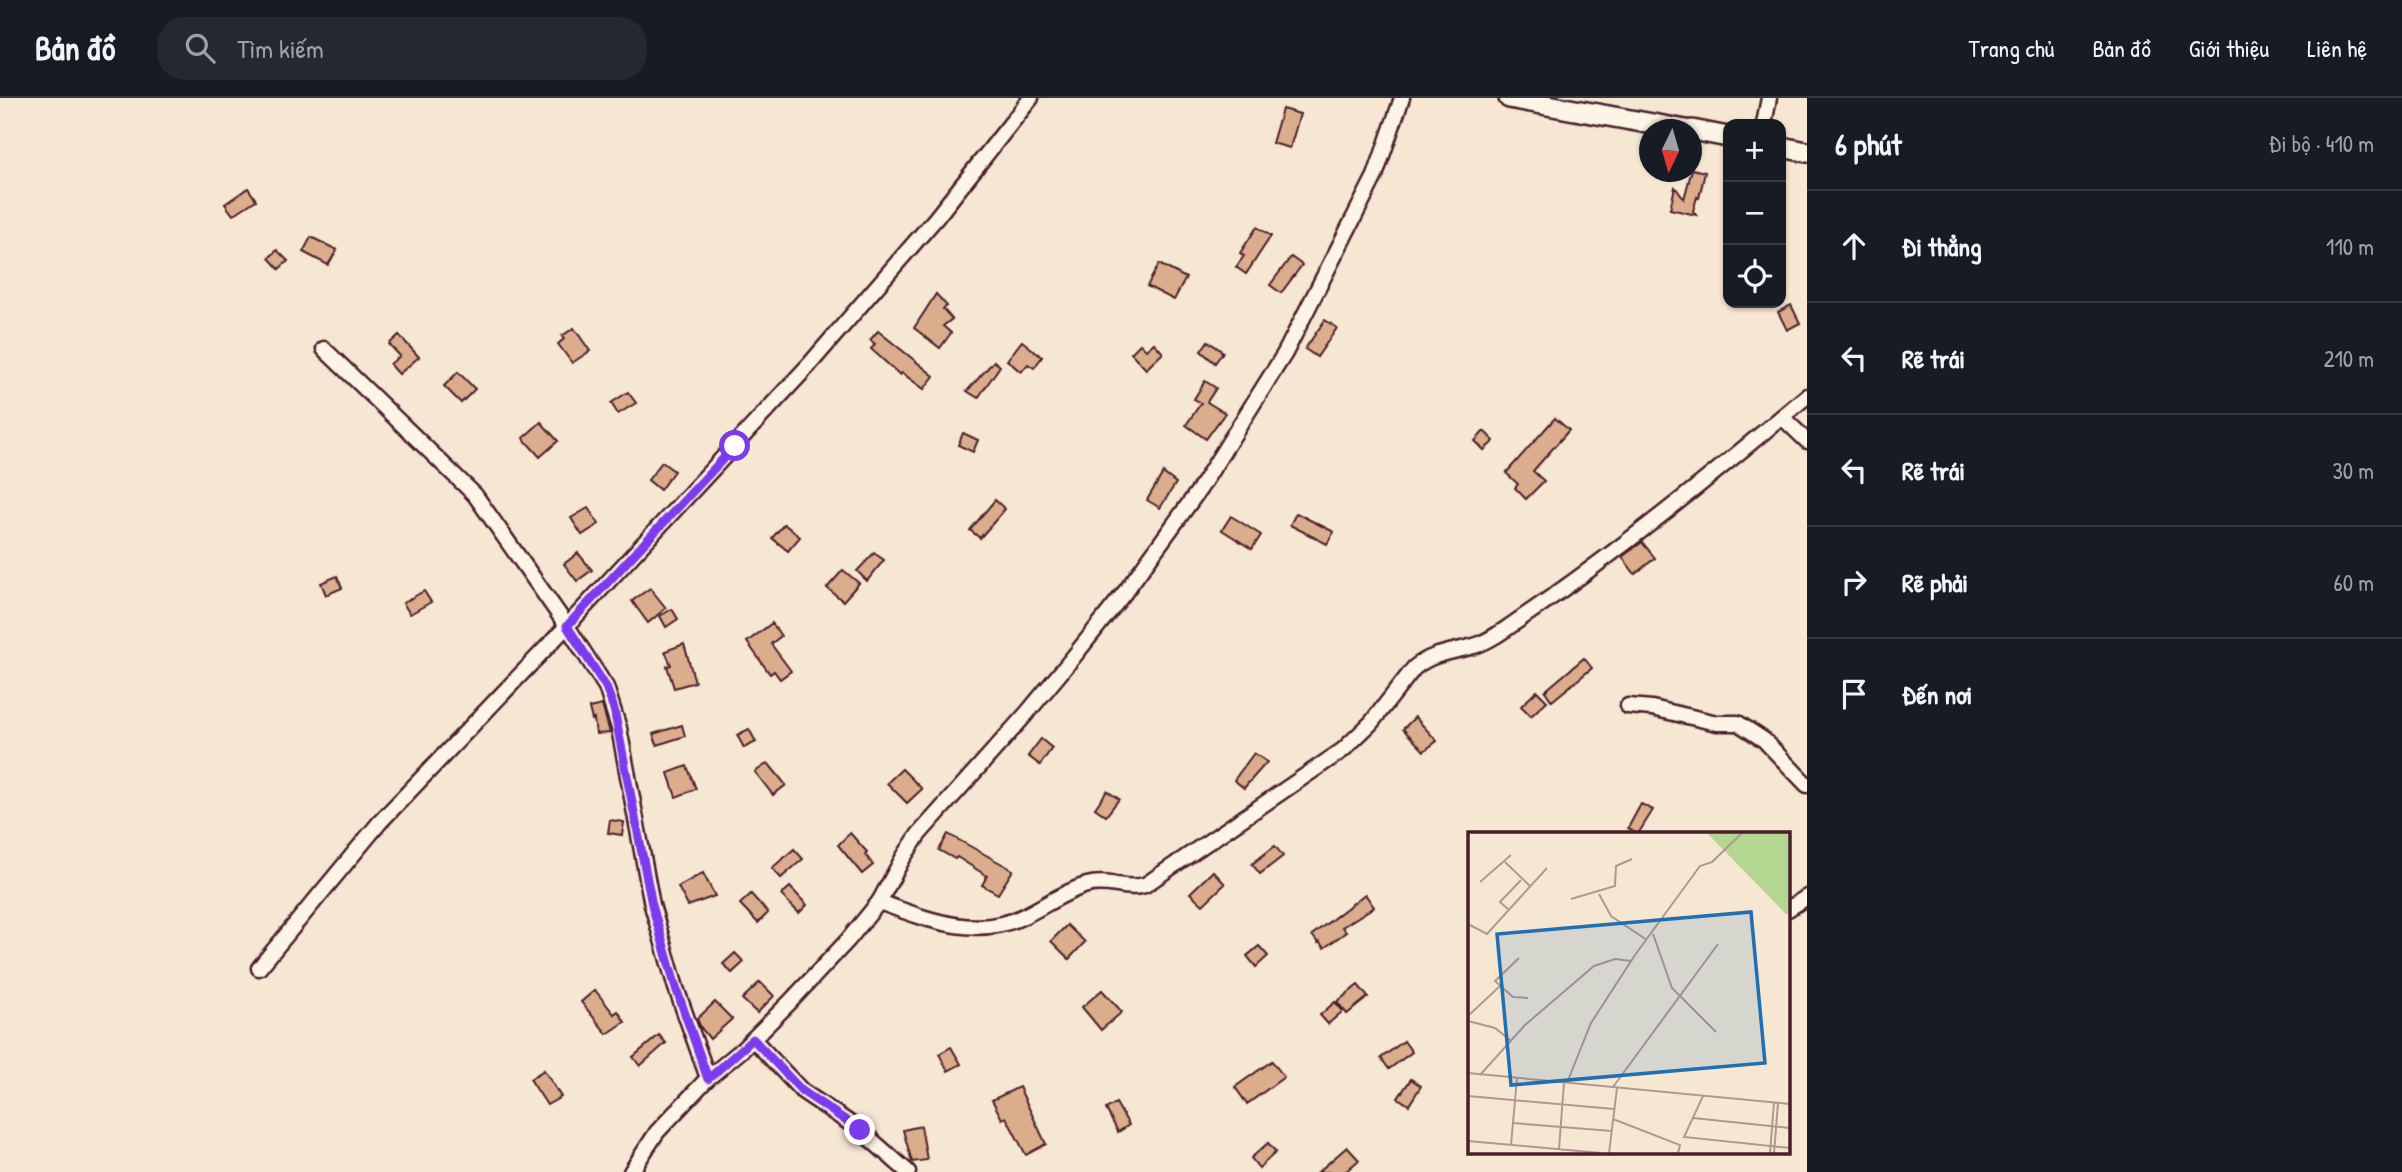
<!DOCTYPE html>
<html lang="vi">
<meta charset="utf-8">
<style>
:root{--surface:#171b24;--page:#242831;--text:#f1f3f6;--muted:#9ea1a6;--line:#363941}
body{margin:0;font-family:"Patrick Hand",sans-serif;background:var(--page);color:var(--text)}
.controls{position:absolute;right:21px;top:21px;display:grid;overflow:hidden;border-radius:14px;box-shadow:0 2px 5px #0004}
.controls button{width:63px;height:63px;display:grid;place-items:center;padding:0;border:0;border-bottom:2px solid var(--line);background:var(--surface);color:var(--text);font:35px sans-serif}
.compass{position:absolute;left:1639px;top:21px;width:63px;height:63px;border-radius:50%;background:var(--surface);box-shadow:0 2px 5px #0004;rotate:185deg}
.stop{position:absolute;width:21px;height:21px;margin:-16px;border:5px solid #7c3aed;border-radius:50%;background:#fff}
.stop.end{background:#7c3aed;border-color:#fff;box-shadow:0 2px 7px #0008}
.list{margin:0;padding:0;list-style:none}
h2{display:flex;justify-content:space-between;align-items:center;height:91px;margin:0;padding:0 28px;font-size:30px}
h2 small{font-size:23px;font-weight:400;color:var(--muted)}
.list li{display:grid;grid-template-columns:46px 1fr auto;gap:21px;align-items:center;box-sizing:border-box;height:112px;padding:0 28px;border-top:2px solid var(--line)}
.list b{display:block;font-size:26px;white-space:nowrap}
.list em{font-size:23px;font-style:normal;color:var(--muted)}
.icon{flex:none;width:38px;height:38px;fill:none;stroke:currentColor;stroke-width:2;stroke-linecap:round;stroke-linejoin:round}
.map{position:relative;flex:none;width:1807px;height:1074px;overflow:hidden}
header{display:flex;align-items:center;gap:42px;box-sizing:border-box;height:98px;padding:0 35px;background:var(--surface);border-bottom:2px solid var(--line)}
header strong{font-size:33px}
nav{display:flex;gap:38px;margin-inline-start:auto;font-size:24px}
.search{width:490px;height:63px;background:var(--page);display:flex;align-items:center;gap:18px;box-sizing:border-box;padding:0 24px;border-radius:28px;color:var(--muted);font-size:26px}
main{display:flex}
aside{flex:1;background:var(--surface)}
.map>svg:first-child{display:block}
</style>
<header>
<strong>Bản đồ</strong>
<div class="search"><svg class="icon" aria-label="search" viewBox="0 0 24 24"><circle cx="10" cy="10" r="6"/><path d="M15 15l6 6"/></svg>Tìm kiếm</div>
<nav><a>Trang chủ</a><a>Bản đồ</a><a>Giới thiệu</a><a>Liên hệ</a></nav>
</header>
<main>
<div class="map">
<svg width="1807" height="1074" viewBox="0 0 1807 1074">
<rect width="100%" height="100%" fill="#f6e7d3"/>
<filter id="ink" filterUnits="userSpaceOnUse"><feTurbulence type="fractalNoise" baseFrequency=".0143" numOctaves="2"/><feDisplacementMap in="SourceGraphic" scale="14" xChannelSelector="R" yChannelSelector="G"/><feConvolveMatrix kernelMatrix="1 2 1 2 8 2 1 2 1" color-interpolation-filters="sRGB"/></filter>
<g filter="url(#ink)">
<g fill="#dcad8d" stroke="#4a1f2b" stroke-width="2">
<polygon points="1282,11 1300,16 1290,50 1272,45"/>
<polygon points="1692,71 1705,74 1699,100 1697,99 1693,113 1696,117 1670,111 1675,89 1684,101"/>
<polygon points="248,90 256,102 233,117 225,106"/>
<polygon points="1257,129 1271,138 1246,176 1236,169 1244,158 1240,155"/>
<polygon points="311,139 337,152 328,167 303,154"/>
<polygon points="277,152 288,163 279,171 269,160"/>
<polygon points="1291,159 1302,167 1281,195 1270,187"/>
<polygon points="1159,166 1186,180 1174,202 1147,188"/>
<polygon points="936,196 947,208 943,211 952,221 943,228 951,235 940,250 914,230"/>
<polygon points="1791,207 1800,225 1787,232 1778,214"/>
<polygon points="1325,222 1337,230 1317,259 1305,251"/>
<polygon points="574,230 590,253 572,265 558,246 564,241 562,238"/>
<polygon points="878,233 934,278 924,291 902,275 900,277 871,251 875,246 870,242"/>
<polygon points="399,237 419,259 399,276 390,266 400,258 389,246"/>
<polygon points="1022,243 1042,259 1034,270 1028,266 1021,274 1007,262"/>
<polygon points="1208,243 1223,254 1215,265 1201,253"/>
<polygon points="1154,245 1163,255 1146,271 1131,255 1140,246 1146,252"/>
<polygon points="994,263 1000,268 978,300 967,293"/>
<polygon points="458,274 475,291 461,305 444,288"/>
<polygon points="1205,283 1216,290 1207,304 1225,315 1206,341 1186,327 1201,305 1194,301"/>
<polygon points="628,294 636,305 618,316 611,305"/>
<polygon points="1555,320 1569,332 1533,373 1544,383 1526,401 1515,390 1518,386 1506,375"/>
<polygon points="541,324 558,343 540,359 523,340"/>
<polygon points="1484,333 1494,343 1484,352 1475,343"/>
<polygon points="963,335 978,342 973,354 958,347"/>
<polygon points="662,364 674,373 660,392 648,382"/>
<polygon points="1163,375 1176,385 1160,410 1147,402"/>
<polygon points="995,402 1005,411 980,440 970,432"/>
<polygon points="588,410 599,426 582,437 571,420"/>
<polygon points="1296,415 1334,434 1327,446 1290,427"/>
<polygon points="1231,418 1261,437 1252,451 1222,432"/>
<polygon points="784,426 800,439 788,453 772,440"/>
<polygon points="1642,444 1655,460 1635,476 1622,459"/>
<polygon points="578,455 592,472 577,483 564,466"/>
<polygon points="874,455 884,462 867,483 857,473"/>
<polygon points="843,472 859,485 843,503 827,490"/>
<polygon points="337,478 342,490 326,497 321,485"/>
<polygon points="650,490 666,510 648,525 632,503"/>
<polygon points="424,493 431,504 410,516 403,505"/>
<polygon points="672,511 678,521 666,529 660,518"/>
<polygon points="772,525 781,538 771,546 791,573 780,581 774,573 770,576 747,544"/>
<polygon points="684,546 695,584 674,590 667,568 671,567 665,553"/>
<polygon points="1584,560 1592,570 1552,603 1545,593"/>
<polygon points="1537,593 1547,603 1531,618 1521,608"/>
<polygon points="602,607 610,635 596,636 594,621 592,622 589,610"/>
<polygon points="1415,619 1437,643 1424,653 1403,631"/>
<polygon points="682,627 685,638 657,647 653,636"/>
<polygon points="749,631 756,644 744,650 737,637"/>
<polygon points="1041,641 1052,650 1040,667 1028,658"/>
<polygon points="1254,655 1267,664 1244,690 1234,682"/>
<polygon points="768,665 786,687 773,697 755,674"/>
<polygon points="687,668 696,691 676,699 668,675"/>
<polygon points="902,671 922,691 907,705 887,685"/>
<polygon points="1107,693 1119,701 1106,718 1095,710"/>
<polygon points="1641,706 1653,712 1638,736 1628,730"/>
<polygon points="610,722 624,724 622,737 608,735"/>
<polygon points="850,735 867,754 865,756 873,767 862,776 838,747"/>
<polygon points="948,736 1013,772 998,796 982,787 987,778 957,759 955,761 939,752"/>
<polygon points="1275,748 1283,758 1260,776 1252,766"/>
<polygon points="794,751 803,761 781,780 772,770"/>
<polygon points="1213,773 1225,786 1203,807 1190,795"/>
<polygon points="703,775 715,798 688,808 678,789"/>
<polygon points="790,789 807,807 799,815 781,797"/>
<polygon points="751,796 768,815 758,825 740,806"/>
<polygon points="1365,796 1374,809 1342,829 1346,834 1324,850 1319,844 1318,845 1312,837"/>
<polygon points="1067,827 1085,844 1069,861 1051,843"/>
<polygon points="1259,848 1268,858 1256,869 1247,858"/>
<polygon points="735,855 744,864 732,875 723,866"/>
<polygon points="760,884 774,898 757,915 742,901"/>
<polygon points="1358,887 1368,899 1347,916 1337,904"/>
<polygon points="595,892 614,916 618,913 625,924 607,936 581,904"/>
<polygon points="1102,892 1122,914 1101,932 1082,909"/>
<polygon points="715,904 732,921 710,941 701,930 697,921"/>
<polygon points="1335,904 1343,913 1328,926 1320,917"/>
<polygon points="659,937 666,945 640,968 633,959"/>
<polygon points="1404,943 1412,954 1389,971 1381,960"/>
<polygon points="951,949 961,966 948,973 939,956"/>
<polygon points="1272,963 1284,979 1247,1006 1235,989"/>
<polygon points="544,972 561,999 547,1007 530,981"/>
<polygon points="1411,981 1421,988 1409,1007 1398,1000"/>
<polygon points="1019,989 1046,1046 1026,1057 1006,1019 1002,1021 992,1002"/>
<polygon points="1116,1005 1129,1027 1118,1034 1106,1011"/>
<polygon points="921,1028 927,1062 912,1064 903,1032"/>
<polygon points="1268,1045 1276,1054 1259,1070 1251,1060"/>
<polygon points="1347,1049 1359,1062 1345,1074 1318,1074"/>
</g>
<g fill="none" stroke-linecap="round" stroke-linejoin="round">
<defs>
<g id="street">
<polyline points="1764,26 1769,0"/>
<polyline points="324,251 475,397 567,528 606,589 619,630 652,807 676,890 708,980"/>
<polyline points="1782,319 1807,343"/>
<polyline points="1628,608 1652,610 1717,625 1738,625 1764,642 1807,687"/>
<path d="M879 804C926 821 976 842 1024 818 1045 808 1065 793 1087 787 1108 781 1127 793 1145 787L1343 652 1371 625 1414 570C1432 555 1452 554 1474 548 1490 543 1506 531 1520 521 1620 453 1714 376 1807 298"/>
<polyline points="1788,811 1807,799"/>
<polyline points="259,870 380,724 567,528 809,267 936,120 1031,0"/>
<polyline points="753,941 802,993 860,1032 908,1074"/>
<polyline points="631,1074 657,1034 708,980 743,951 789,905 848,842 879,804 903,760 919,736 1027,615 1071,562 1125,494 1199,392 1285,255 1375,78 1402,0"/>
</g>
<g id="secondary">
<polyline points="1509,0 1686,32"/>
<polyline points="1692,32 1728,39"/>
<polyline points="1781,49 1807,54"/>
</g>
</defs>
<use href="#street" stroke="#4a1f2b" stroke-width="19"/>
<use href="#secondary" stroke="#4a1f2b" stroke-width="24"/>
<use href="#street" stroke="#fcf5e5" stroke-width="14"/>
<use href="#secondary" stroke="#fcf5e5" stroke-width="19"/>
</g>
</g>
<g fill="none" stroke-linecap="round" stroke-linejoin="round" filter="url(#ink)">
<polyline stroke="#7c3aed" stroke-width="9" points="735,348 567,528 606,589 614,611 652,807 676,890 708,981 753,941 802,993 860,1032"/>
</g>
<g transform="translate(1468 734)">
<rect width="322" height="322" fill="#f6e7d3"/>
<path d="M239 1H322V82H318Z" fill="#b3d691"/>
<path fill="none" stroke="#b19790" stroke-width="2" d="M37 30 63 55M12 50 43 23M131 62 143 84 179 108M103 67 147 54 148 34 164 27M40 77 32 70 53 48M0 92 19 102 79 36M185 102 204 156 248 200M51 126 27 149 45 165 60 166M0 184 32 154M0 189 27 196 42 208M0 241 322 272M12 243 57 193 126 134 147 127 163 129M99 251 123 191 167 123 232 34 244 30 274 1M145 255 250 112M0 264 146 277M235 264 216 305 322 316M225 286 322 296M145 287 212 313 210 321M44 291 144 299M0 309 133 321M43 313 49 246M91 317 96 251M141 321 149 256M302 321 306 270M306 321 310 271"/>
<path fill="#1f6fb2" fill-opacity="0.15" stroke="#1f6fb2" stroke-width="3.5" d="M283 80 297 231 43 253 29 102Z"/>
<rect width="322" height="322" fill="none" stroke="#4a1f2b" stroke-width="3.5"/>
</g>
</svg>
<div class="controls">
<button>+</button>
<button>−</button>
<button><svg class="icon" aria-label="locate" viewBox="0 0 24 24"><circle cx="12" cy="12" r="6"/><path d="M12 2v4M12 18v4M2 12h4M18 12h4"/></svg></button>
</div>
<svg class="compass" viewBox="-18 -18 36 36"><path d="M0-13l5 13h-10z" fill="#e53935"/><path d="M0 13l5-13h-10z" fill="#9ea1a6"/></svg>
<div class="stop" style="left:735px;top:348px"></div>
<div class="stop end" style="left:860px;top:1032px"></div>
</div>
<aside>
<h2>6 phút<small>Đi bộ · 410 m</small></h2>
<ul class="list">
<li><svg class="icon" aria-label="ahead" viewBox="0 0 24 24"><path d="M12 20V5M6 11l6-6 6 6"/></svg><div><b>Đi thẳng</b></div><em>110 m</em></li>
<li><svg class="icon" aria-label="left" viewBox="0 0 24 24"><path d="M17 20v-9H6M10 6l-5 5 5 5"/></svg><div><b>Rẽ trái</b></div><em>210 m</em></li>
<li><svg class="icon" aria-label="left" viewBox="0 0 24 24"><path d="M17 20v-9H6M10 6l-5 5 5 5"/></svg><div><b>Rẽ trái</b></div><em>30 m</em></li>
<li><svg class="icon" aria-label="right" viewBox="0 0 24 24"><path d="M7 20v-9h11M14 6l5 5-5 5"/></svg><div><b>Rẽ phải</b></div><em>60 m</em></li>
<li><svg class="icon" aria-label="arrive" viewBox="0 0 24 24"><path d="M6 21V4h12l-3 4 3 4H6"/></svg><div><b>Đến nơi</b></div></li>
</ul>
</aside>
</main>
